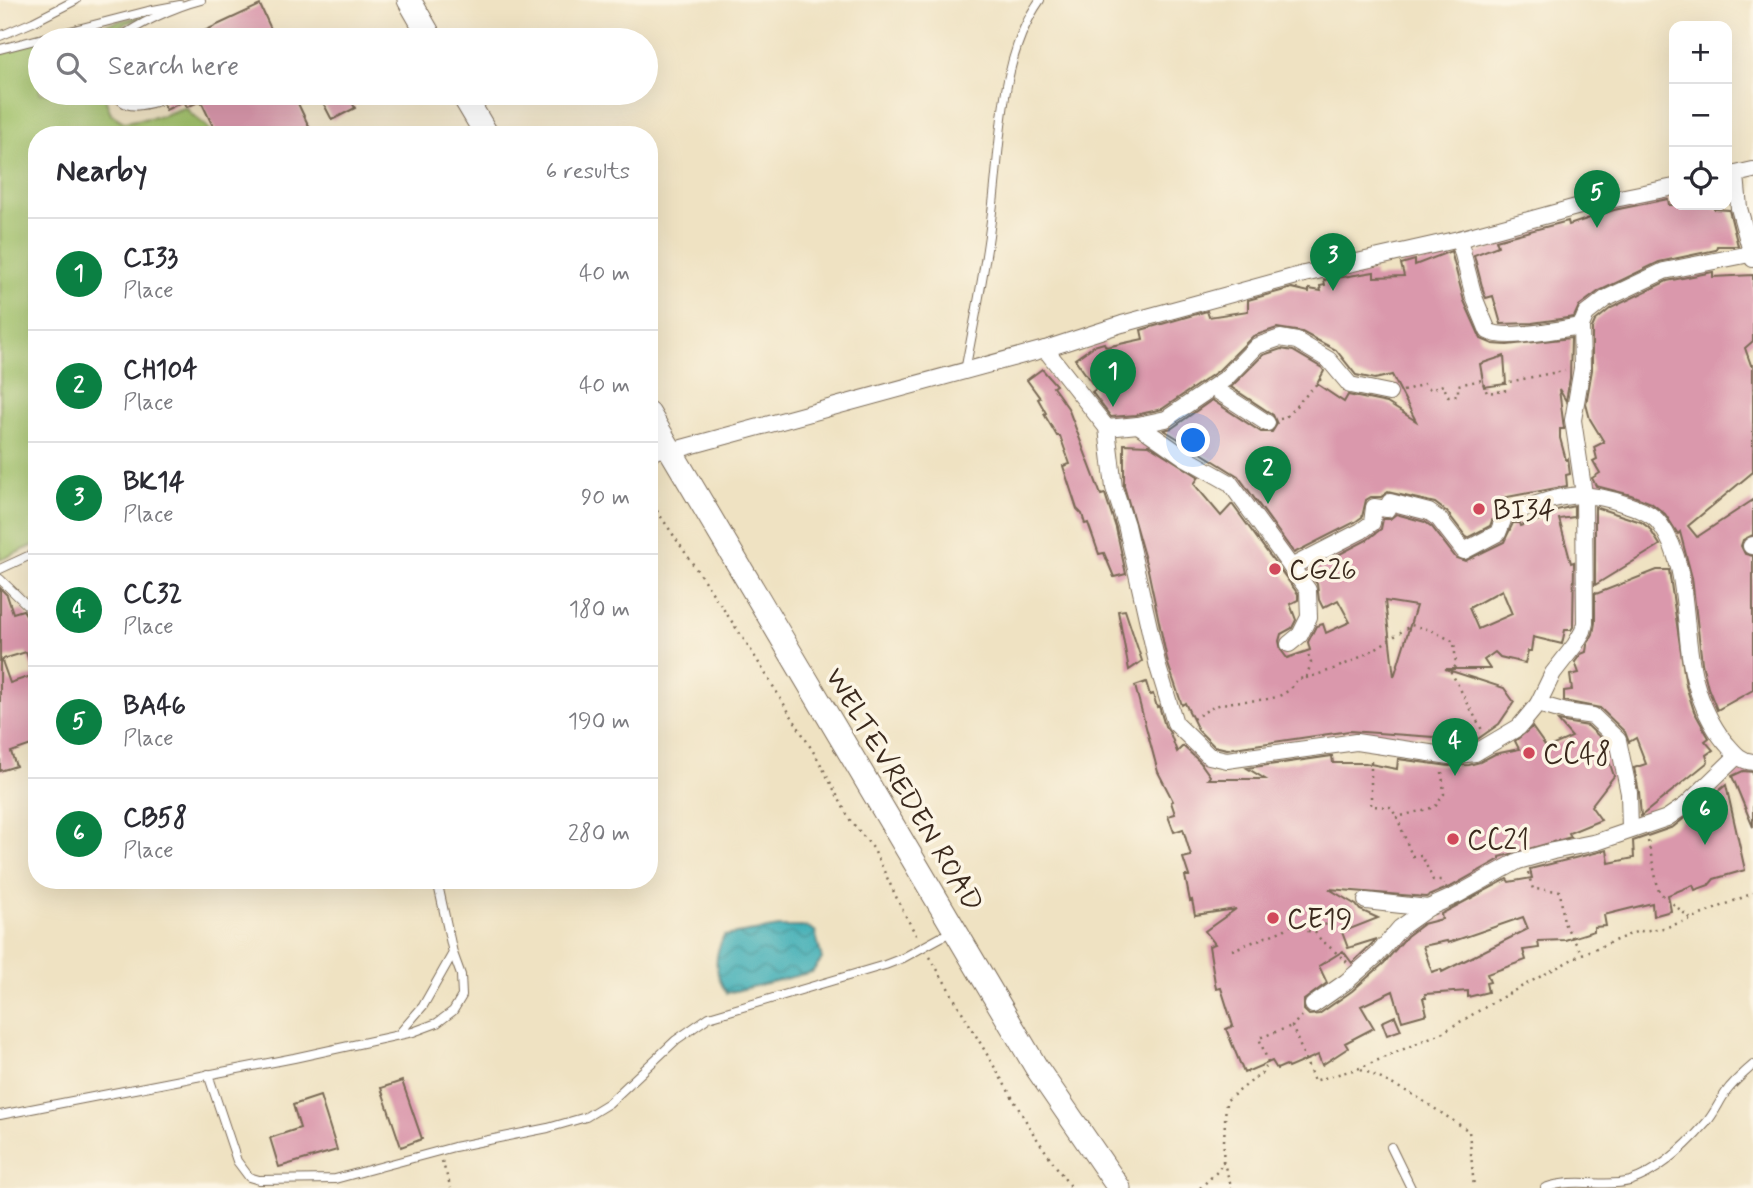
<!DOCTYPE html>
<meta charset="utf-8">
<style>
:root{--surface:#fff;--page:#f7f7f7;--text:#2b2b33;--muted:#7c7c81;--line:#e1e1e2;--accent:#0b8043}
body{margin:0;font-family:Mynerve,sans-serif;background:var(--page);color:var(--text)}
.controls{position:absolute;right:21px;top:21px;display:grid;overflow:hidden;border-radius:14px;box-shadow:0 7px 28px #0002}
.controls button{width:63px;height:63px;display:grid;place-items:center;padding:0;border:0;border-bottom:2px solid var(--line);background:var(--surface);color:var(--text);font:35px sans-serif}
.you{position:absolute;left:1194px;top:441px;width:24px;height:24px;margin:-18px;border:5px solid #fff;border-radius:50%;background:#1a73e8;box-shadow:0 0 0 10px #1a73e833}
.badge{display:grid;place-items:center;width:46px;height:46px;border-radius:50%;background:var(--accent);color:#fff;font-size:23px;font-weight:700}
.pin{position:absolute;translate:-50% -58px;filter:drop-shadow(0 2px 4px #0008)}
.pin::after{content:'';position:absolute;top:37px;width:24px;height:21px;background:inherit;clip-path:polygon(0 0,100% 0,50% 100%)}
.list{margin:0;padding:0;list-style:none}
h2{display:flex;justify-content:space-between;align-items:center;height:91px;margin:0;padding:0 28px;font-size:30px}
h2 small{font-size:23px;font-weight:400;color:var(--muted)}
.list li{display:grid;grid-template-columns:46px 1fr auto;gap:21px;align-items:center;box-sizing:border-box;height:112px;padding:0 28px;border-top:2px solid var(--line)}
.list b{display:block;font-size:26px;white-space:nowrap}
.list p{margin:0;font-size:23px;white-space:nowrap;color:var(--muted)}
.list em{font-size:23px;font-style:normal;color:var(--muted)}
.icon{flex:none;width:38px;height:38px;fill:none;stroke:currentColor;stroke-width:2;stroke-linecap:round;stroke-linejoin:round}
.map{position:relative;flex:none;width:1753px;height:1188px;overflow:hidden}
.search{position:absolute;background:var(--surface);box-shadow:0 7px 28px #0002;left:28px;top:28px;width:630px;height:77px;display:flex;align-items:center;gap:18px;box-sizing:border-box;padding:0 24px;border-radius:38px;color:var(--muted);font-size:26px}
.panel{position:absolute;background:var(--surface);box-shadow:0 7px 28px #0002;left:28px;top:126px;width:630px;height:763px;border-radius:28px}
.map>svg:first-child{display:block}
</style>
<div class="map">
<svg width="1753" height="1188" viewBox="0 0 1753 1188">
<defs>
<pattern id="water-waves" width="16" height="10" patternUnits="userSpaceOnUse" patternTransform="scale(1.75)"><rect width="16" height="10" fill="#3cadb5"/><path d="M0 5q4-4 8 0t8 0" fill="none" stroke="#348d93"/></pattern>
</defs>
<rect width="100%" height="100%" fill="#fcf5e5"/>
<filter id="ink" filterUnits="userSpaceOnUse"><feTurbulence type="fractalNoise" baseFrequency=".0143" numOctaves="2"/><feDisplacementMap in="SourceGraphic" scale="14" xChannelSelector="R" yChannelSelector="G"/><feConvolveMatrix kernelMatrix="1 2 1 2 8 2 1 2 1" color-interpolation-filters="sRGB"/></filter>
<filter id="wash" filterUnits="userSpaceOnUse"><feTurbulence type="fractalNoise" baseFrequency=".00686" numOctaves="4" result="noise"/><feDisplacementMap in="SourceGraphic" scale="28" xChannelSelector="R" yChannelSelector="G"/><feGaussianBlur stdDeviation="1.57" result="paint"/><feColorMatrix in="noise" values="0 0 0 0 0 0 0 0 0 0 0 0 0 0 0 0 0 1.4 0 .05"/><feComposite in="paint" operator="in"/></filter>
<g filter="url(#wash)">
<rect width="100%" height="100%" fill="#efe2c2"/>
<path fill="#a1c16a" stroke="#6e7644" stroke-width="2" d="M150 14C134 21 111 27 100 40H40V93H103L111 114 124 122 161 116 186 107C193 120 207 122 213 135H37V544L0 560V49Z"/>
<path fill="url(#water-waves)" stroke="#3c6c6a" stroke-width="2" d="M779 927H806L815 931 822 959 812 972 727 993C714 975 713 956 724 936Z"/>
<g id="blocks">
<g fill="#da98ac" fill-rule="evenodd">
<polygon points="260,5 276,40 185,40"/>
<polygon points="158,93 293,93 313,135 217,135 201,101 187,107 184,101 166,110 164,106 165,99"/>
<polygon points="318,93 347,93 355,108 332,120"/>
<polygon points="1668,199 1669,205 1714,205 1714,209 1729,210 1738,246 1717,246 1716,250 1659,262 1599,291 1579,306 1574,317 1532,323 1501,324 1493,296 1486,298 1484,294 1474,255 1498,246 1496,240 1568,221 1569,225 1614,210"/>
<path d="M1451 251 1464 301 1481 339 1493 344 1507 345 1571 338 1570 378 1566 401 1559 389 1564 429H1560V438L1566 460 1568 459 1570 474 1566 475 1567 486 1502 498 1505 504 1497 508 1490 526 1467 538 1447 512 1435 503 1388 492 1381 497H1371L1366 500 1362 517 1355 522 1294 553 1238 476 1164 430 1172 428 1212 400 1261 432H1272L1277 424 1273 415 1231 387 1263 355 1281 349 1293 351 1322 368 1324 371 1317 384 1344 402 1348 395 1387 403 1416 421 1392 375 1375 379 1356 375 1336 350 1302 332 1277 328 1253 336 1218 371 1162 409 1136 415 1111 417 1092 392 1096 389 1075 359 1094 346 1104 343 1106 347 1143 339 1141 330 1207 311 1209 317 1248 311V300L1292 288 1309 292V289L1321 291 1320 286 1325 285 1324 280 1374 272V277L1404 276 1401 264 1415 260V265ZM1504 356 1506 384 1484 387 1480 364Z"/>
<polygon points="1713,272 1713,277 1753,275 1753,341 1745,348 1751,365 1753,365 1753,472 1688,526 1697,537 1753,500 1753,535 1743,540 1741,546 1745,554 1753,556 1753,690 1717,710 1708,688 1702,663 1692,578 1680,532 1678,534 1665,514 1651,503 1631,495 1596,486 1592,478 1600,473 1593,461 1597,459 1594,447 1604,442 1590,419 1586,404 1592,370 1592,328 1595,321 1611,308 1667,281"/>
<polygon points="1042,369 1056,385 1053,387 1068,408 1101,495 1105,494 1116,528 1126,574 1114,577 1104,553 1099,554 1088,523 1085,524 1082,514 1077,509 1063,466 1070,464 1060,436 1057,436 1044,414 1046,413 1038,399 1040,398 1027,380"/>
<path d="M1124 444 1149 445 1199 477 1194 484 1221 516 1232 504 1298 594V600L1290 604 1296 620 1292 628 1281 634 1279 641 1281 650 1287 658 1310 650 1308 642 1316 626 1323 624 1326 633 1350 622 1338 600 1323 608 1319 600 1317 584 1307 571 1367 540 1381 529 1383 519H1390L1396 514 1425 522 1432 527 1456 558 1465 561 1504 542 1513 523H1519L1520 526 1545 518 1544 513 1574 506V517L1559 519 1571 563 1574 562 1573 627 1571 630H1565L1562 644 1533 637 1531 651H1528L1525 663 1500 657 1495 652 1484 660 1490 669H1445L1504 688 1514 702 1499 724 1472 743 1450 745 1448 738 1349 731 1227 749 1214 746 1198 730 1185 703 1182 705 1168 664 1148 570 1124 486ZM1502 590 1512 614 1478 629 1469 608ZM1385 601 1416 606 1394 677Z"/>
<polygon points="1595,507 1641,522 1649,528 1660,545 1595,585"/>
<polygon points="1657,570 1669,570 1686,686 1694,711 1709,738 1705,741 1713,750 1706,755 1708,762 1641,816 1639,792 1634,768 1646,764 1636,738 1629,742 1625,732 1600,708 1564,701 1564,691 1572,690 1570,675 1579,673 1575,662 1581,654 1586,652 1587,645 1593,634 1595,623 1595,592 1596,594"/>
<polygon points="0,588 7,595 13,613 23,610 37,632 37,743 11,752 16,766 0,771 0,661 2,661 10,683 34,675 26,652 0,660"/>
<polygon points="1125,610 1142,661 1129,670 1118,611"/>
<path d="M1146 682 1150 695 1153 694 1157 707 1159 706 1165 726 1170 733 1177 752 1183 746 1200 762 1210 776 1208 779H1265L1247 768 1332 756 1333 763H1365L1397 769 1398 759 1449 766 1469 765 1480 762 1495 754 1519 749 1515 741 1532 727 1547 748 1572 737 1558 721 1588 726 1605 742 1603 743 1614 776 1591 806 1601 820 1569 833 1571 837 1500 857V859L1452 886 1426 897 1329 889 1356 905 1360 910 1378 918 1342 932 1348 948 1377 939 1352 963 1343 951 1319 966 1327 983 1304 1000V1010L1309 1015 1319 1014 1352 991 1384 963 1407 936 1423 924 1442 919 1441 914 1507 879 1509 882 1532 878 1530 869 1607 850 1609 863 1634 858 1633 841 1673 827 1726 785 1745 870 1714 879 1709 885 1695 890 1693 885 1668 895 1671 911 1653 916 1652 903 1604 915 1606 926 1594 927V931L1565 940 1538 941 1539 948 1523 950 1526 960 1487 974 1490 982 1486 983 1488 992 1468 997V991L1425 994 1426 998H1423L1427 1014 1402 1021 1393 991 1361 1006 1374 1028 1345 1043 1348 1048 1322 1065 1318 1055 1288 1068 1286 1065 1277 1069 1272 1061 1244 1073 1226 1029 1233 1026 1221 988 1216 989 1209 946 1215 944 1205 931 1236 909 1195 915 1192 900 1190 901 1185 876H1189L1183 858 1191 856 1183 829 1174 832 1168 816 1175 814 1171 802 1173 801 1158 772 1135 686ZM1523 917 1528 929 1442 972 1441 969 1432 972 1423 946 1447 941 1448 943Z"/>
<polygon points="1743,771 1753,772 1753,827 1732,776"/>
<polygon points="1395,1016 1401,1030 1387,1035 1382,1022"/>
<polygon points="402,1081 422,1139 401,1147 381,1088"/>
<polygon points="320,1096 337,1150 279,1167 270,1138 300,1128 293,1105"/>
</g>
</g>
</g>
<g filter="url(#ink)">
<use href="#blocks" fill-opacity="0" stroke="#7a6a57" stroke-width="2"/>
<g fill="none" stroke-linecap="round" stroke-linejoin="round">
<defs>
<g id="lane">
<polyline points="0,36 33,22 76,0"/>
<path d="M117 40C139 23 174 7 201 0"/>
<polyline points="0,49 148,11 180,5"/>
<path d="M115 93C125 111 142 106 159 101"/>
<path d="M965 371C975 318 986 266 992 212 1001 144 999 58 1040 0"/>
<polyline points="649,457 670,451"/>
<polyline points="0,569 37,552"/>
<polyline points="0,579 28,606 37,621"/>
<polyline points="398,1035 423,1006 453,953"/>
<polyline points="208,1074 237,1161 249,1177 259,1180 335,1179 454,1147 548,1128 586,1117 609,1103 676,1040 709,1017 885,965 903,958 954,930"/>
<polyline points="0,1115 294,1058 413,1032 437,1023 453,1011 462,996 461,975 453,953 437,880"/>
<polyline points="1391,1147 1411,1188"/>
<path d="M1545 1188C1575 1177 1605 1188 1630 1181 1658 1172 1686 1146 1706 1123 1714 1114 1719 1102 1726 1092 1734 1081 1743 1074 1753 1065"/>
</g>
<g id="street">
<polyline points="1736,175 1739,208 1753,259"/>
<polyline points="1727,176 1753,170"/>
<path d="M1459 239 1474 297 1488 331C1505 341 1560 329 1581 326"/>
<polyline points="1045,349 1107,428 1114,488 1126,525 1158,667 1175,723 1209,756 1227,760 1356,742 1450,756 1475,753 1519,727 1538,704 1553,673 1575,645 1583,631 1585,623 1584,494 1573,420 1582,368 1581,326 1586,314 1605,299 1664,271 1750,254"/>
<polyline points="1213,388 1267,423"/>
<polyline points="1138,425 1184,457 1230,483 1308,590 1309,617 1300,635 1289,644"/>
<polyline points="1107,428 1138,425 1166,419 1225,379 1257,346 1280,338 1297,341 1329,360 1350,385 1389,393"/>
<polyline points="671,451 1045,349 1122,324 1304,274 1459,239 1580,206 1674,187"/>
<polyline points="1751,546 1753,545"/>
<path d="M1291 567 1361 531 1372 523 1374 507 1387 509 1390 502 1429 512 1439 519 1464 551 1498 533 1505 515C1556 498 1574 486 1628 505 1640 509 1653 514 1660 524 1692 567 1681 634 1696 684 1701 703 1712 726 1724 741 1733 751 1739 761 1753 762"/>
<polyline points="1538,704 1566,712 1593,716 1618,740 1629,793 1630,829"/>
<polyline points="1366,901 1428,908"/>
<polyline points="1313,1005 1346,982 1377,955 1400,928 1428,908 1457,895 1518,861 1553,851 1597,842 1667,818 1686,805 1737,756"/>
</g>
<g id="secondary">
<polyline points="409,0 432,40"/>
<polyline points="462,93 487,135"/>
<polyline points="649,414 1036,1067 1119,1188"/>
</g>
</defs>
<use href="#lane" stroke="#7a6a57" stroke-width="10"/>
<use href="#street" stroke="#7a6a57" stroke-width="18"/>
<use href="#secondary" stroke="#7a6a57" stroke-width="25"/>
<g stroke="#7a6a57" stroke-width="2.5" stroke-dasharray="2 5" stroke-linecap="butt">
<path d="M1403 391 1424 384 1431 390 1443 385 1448 396 1458 395V385L1482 380 1487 393 1505 391 1504 383C1524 379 1544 374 1565 371"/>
<polyline points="1280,419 1285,418 1322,378"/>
<polyline points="649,499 749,647 819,761 850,820 873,848 900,905 917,937"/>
<path d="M1306 678C1351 665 1372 652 1411 625L1431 630 1454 642 1456 665 1451 672 1482 730"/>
<path d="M1193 719C1203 713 1212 706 1223 704 1249 697 1284 707 1297 679L1306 678 1311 663 1307 651"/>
<polyline points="1371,761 1371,806 1390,807 1397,817"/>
<polyline points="1442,772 1444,794 1435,807 1397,817 1412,856 1422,856 1433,880 1441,880 1444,884"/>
<polyline points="1648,841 1659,892 1691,919 1753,893"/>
<polyline points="1528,873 1533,889 1560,891 1564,923 1582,954 1636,932 1664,928 1691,919"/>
<polyline points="1232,950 1284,930 1289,926 1301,924 1308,931 1315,932"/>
<polyline points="930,957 1033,1133 1071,1188"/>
<polyline points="1347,962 1318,937 1315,932 1339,915 1354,908"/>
<polyline points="1302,1016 1292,1026 1314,1081 1360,1068 1443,1032 1497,1000 1582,954"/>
<polyline points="1361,1069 1414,1095 1469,1131 1474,1188"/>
<polyline points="442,1161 451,1188"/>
<polyline points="1223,1161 1232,1188"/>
<polyline points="1200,1188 1218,1171 1223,1161 1226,1101 1262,1073 1268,1062 1259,1038 1292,1026"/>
</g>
<use href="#lane" stroke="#fff" stroke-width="8"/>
<use href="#street" stroke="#fff" stroke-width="16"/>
<use href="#secondary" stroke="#fff" stroke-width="23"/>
</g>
</g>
<g fill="#d1495b" stroke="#fcf5e5" stroke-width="2.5">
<circle cx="1479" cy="509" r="7"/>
<circle cx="1275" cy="569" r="7"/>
<circle cx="1529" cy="753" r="7"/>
<circle cx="1453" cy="839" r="7"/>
<circle cx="1273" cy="918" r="7"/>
</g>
<g text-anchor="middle" stroke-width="7" stroke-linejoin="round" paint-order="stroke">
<g font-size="28" fill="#3b2a1e" stroke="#fcf5e5" text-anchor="start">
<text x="1493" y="519">BI34</text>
<text x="1289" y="579">CG26</text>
<text x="1543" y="763">CC48</text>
<text x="1467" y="849">CC21</text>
<text x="1287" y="928">CE19</text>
</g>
<g font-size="28" fill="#3b2a1e" stroke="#fcf5e5">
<text transform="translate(905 789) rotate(59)" y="10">WELTEVREDEN ROAD</text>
</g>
</g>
</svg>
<div class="controls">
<button>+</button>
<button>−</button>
<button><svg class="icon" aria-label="locate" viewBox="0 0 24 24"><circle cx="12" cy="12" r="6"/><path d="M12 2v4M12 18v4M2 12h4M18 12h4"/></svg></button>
</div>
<div class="you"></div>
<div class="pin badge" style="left:1113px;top:407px">1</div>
<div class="pin badge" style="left:1268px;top:504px">2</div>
<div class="pin badge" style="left:1333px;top:291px">3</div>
<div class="pin badge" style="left:1455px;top:776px">4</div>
<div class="pin badge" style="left:1597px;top:228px">5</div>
<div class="pin badge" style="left:1705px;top:845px">6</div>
<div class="search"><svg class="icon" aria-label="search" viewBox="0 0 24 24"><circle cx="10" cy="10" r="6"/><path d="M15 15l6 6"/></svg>Search here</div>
<section class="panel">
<h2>Nearby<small>6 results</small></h2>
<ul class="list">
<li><span class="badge">1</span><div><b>CI33</b><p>Place</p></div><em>40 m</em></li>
<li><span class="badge">2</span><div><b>CH104</b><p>Place</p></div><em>40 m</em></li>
<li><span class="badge">3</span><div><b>BK14</b><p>Place</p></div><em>90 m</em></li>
<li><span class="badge">4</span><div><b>CC32</b><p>Place</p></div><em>180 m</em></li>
<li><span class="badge">5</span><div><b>BA46</b><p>Place</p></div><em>190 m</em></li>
<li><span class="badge">6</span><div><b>CB58</b><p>Place</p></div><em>280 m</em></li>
</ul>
</section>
</div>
